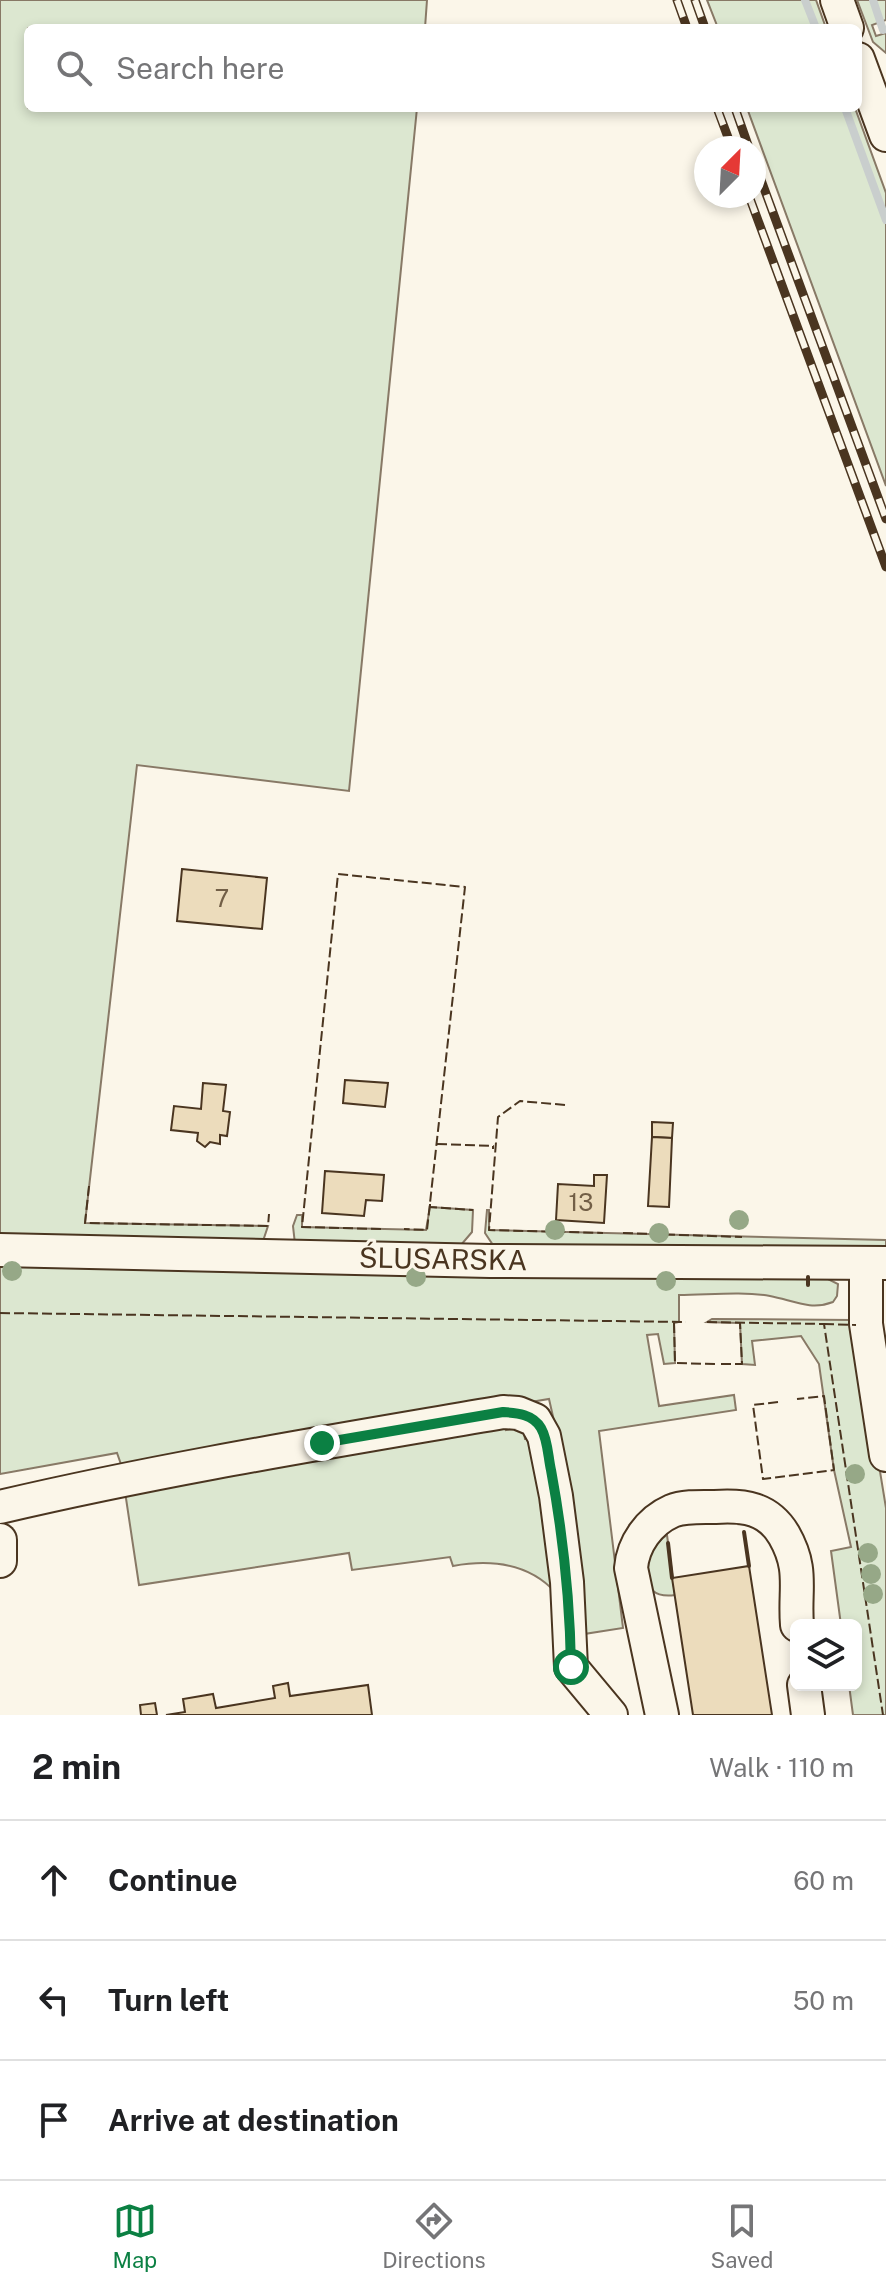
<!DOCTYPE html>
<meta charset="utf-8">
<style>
:root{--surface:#fff;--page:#f6f6f6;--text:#202124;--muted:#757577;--line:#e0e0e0;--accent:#0b8043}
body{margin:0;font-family:"Public Sans",sans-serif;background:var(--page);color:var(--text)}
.controls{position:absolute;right:24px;bottom:24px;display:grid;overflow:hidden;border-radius:12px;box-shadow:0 4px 12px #0003}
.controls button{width:72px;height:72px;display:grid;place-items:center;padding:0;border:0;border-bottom:2px solid var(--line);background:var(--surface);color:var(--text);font:40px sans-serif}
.compass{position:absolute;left:694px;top:136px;width:72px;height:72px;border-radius:50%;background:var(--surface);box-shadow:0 4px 12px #0003;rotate:24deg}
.stop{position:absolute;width:24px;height:24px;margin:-18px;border:6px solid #0b8043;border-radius:50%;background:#fff}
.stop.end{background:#0b8043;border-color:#fff;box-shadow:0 2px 8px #0008}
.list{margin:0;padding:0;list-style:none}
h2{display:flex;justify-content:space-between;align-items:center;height:104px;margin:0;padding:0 32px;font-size:34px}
h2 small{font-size:26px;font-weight:400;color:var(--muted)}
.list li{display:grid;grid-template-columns:52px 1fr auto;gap:24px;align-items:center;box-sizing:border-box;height:120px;padding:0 32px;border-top:2px solid var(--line)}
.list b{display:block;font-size:30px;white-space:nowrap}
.list em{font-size:26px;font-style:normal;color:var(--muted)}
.icon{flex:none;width:44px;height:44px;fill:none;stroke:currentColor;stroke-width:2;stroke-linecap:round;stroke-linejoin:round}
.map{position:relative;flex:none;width:886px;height:1715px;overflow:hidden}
.search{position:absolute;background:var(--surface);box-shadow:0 4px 12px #0003;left:24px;right:24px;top:24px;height:88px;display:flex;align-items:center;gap:20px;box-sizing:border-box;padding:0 28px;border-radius:12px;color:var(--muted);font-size:30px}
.sheet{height:464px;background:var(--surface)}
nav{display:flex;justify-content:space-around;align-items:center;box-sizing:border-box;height:112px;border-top:2px solid var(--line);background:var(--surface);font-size:22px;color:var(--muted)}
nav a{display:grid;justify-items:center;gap:4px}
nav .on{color:var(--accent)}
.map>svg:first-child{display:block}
</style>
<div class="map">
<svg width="886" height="1715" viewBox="0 0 886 1715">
<rect width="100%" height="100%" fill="#fbf6e9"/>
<g fill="#dce7d0" stroke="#887966" stroke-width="2">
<polygon points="0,0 427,0 425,28 28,28 28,108 417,108 349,791 137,765 85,1223 268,1226 262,1244 0,1239"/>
<polygon points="707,0 816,0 826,28 718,28"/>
<polygon points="857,0 886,0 886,20 872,25 876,36 886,33 886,53 873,42"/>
<polygon points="747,108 855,108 886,193 886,486"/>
<polygon points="430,1207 473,1210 472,1232 461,1245 295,1244 293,1226 297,1215 302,1215 302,1227 426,1230"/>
<polygon points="487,1210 489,1210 489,1230 886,1240 886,1253 493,1245 485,1233"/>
<path d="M0 1260 826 1278 838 1284 837 1296 833 1302C810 1311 792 1300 770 1296 741 1291 708 1295 679 1295V1322L674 1323 675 1363 664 1364 658 1334 647 1335 659 1406 734 1395 736 1410 599 1431 623 1628 584 1634 559 1443 549 1399 123 1470 117 1453 0 1474Z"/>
<polygon points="712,1319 852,1320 856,1325 886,1508 886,1715 853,1715 849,1685 856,1685 856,1625 841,1625 831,1551 851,1547 834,1470 819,1364 801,1336 752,1341 755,1365 742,1364 740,1323 707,1322"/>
<path d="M504 1418 506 1430 523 1427 525 1439 535 1438 556 1593C529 1563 492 1559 453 1566L450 1557 352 1570 349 1553 139 1585 124 1485Z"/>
<path d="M667 1535 675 1595C633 1601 642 1551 667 1535Z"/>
</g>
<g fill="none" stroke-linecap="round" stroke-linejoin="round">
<g stroke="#c9cecd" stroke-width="8">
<polyline points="805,0 816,28"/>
<polyline points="873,0 883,30"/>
<polyline points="845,108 886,220"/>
</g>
</g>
<g fill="#ecdcbc" stroke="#4a3520" stroke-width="2">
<polygon points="182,869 267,878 262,929 177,921"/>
<polygon points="345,1080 388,1083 385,1107 343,1103"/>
<polygon points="203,1083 226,1085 223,1111 230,1112 227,1136 220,1135 220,1144 210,1142 205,1147 197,1141 198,1133 171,1130 174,1106 201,1109"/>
<polygon points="652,1122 673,1123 672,1138 652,1137"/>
<polygon points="652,1137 672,1138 669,1207 648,1206"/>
<polygon points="325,1171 384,1175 382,1201 366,1200 364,1216 322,1213"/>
<polygon points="594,1175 607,1175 604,1223 556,1220 558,1184 594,1186"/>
<polygon points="749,1566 772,1715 693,1715 672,1578"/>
<polygon points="288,1683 290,1696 368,1685 372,1715 166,1715 185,1712 183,1699 213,1694 216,1708 275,1698 273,1686"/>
<polygon points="155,1703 157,1715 141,1715 140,1705"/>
</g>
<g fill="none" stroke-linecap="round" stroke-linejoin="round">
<defs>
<g id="minor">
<polyline points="837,0 847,28"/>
<polyline points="858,59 886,135"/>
<polyline points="0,1250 490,1261 886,1263"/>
<polyline points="866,1263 866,1324 886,1455"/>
<path d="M0 1507C166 1468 335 1441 503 1412L518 1413 535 1420 544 1436 556 1496 567 1582 571 1667 611 1715"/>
<polyline points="0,1540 0,1561"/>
<polyline points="804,1685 808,1715"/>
<path d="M662 1715 631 1568C633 1544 649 1521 672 1511 684 1506 702 1507 715 1507 744 1505 768 1508 784 1535 804 1570 794 1589 797 1625"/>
</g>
</defs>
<use href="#minor" stroke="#4a3520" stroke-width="36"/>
<use href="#minor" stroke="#fbf6e9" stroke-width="32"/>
<defs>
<g id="rail">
<polyline points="677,0 687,28"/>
<polyline points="695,0 705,28"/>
<polyline points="717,108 732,148"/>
<polyline points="735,108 749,148"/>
<polyline points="754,161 886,519"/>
<polyline points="749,196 886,567"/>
</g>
</defs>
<use href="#rail" stroke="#4a3520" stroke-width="9"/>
<use href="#rail" stroke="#fbf6e9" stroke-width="6" stroke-dasharray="18" stroke-linecap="butt"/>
<g stroke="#4a3520" stroke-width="2" stroke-dasharray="10 4" stroke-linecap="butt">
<polyline points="565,1105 520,1101 498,1117 489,1230 603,1233"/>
<polyline points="437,1144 493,1146 493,1149"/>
<polyline points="89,1186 85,1223 268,1226 269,1214"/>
<polyline points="430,1204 430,1207 473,1210"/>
<polyline points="381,1229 302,1227 338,874 465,887 427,1230 404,1229"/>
<polyline points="623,1233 742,1237"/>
<polyline points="0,1313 686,1322"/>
<polyline points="707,1322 824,1324 883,1715"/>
<polyline points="674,1323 675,1363 716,1364"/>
<polyline points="824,1324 856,1325"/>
<polyline points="721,1364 742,1364 740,1323"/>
<polyline points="778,1402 753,1405 763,1479 834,1470 824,1396 797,1399"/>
</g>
<g stroke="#4a3520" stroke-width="4">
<polyline points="808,1277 808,1285"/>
<polyline points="744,1532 749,1566"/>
<polyline points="668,1543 672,1578"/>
</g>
</g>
<g fill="#96a887">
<circle cx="739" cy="1220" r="10"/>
<circle cx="555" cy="1230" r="10"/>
<circle cx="659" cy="1233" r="10"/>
<circle cx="12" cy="1271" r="10"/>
<circle cx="416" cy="1277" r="10"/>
<circle cx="666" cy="1281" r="10"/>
<circle cx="855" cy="1474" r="10"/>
<circle cx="868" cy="1553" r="10"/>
<circle cx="871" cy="1574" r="10"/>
<circle cx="873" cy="1594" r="10"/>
</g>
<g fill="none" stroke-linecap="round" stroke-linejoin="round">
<path stroke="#0b8043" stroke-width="10" d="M322 1443 503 1412C517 1413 533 1414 541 1428 548 1440 548 1457 551 1470 563 1535 570 1601 571 1667"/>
</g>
<g text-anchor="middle" stroke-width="6" stroke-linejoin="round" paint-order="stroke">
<g font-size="24" fill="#725f47">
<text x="222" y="907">7</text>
<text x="581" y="1211">13</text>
</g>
<g font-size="28" fill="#4a3520" stroke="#fbf6e9">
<text transform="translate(443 1259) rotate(1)" y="10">ŚLUSARSKA</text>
</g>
</g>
</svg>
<div class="controls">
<button><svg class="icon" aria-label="layers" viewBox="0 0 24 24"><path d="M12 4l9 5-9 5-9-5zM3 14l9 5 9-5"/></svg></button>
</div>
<svg class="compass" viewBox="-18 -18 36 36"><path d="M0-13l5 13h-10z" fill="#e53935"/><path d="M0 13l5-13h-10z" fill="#757577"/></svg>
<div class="stop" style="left:571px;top:1667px"></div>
<div class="stop end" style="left:322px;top:1443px"></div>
<div class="search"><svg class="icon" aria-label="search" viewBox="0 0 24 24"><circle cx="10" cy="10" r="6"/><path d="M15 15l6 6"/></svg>Search here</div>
</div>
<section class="sheet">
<h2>2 min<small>Walk · 110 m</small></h2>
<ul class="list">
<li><svg class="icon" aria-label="ahead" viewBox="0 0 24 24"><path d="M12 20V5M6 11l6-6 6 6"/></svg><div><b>Continue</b></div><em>60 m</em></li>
<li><svg class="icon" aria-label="left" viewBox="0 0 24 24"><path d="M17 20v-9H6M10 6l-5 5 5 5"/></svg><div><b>Turn left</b></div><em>50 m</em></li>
<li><svg class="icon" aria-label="arrive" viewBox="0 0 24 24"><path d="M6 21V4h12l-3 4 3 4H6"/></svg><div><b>Arrive at destination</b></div></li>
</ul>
</section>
<nav>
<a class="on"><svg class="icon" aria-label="map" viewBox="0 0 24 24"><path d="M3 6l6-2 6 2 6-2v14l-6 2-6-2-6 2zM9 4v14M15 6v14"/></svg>Map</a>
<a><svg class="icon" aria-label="directions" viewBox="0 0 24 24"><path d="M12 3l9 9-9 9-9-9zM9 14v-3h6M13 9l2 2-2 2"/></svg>Directions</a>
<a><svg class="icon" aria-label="saved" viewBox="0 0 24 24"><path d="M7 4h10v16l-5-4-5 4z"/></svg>Saved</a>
</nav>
